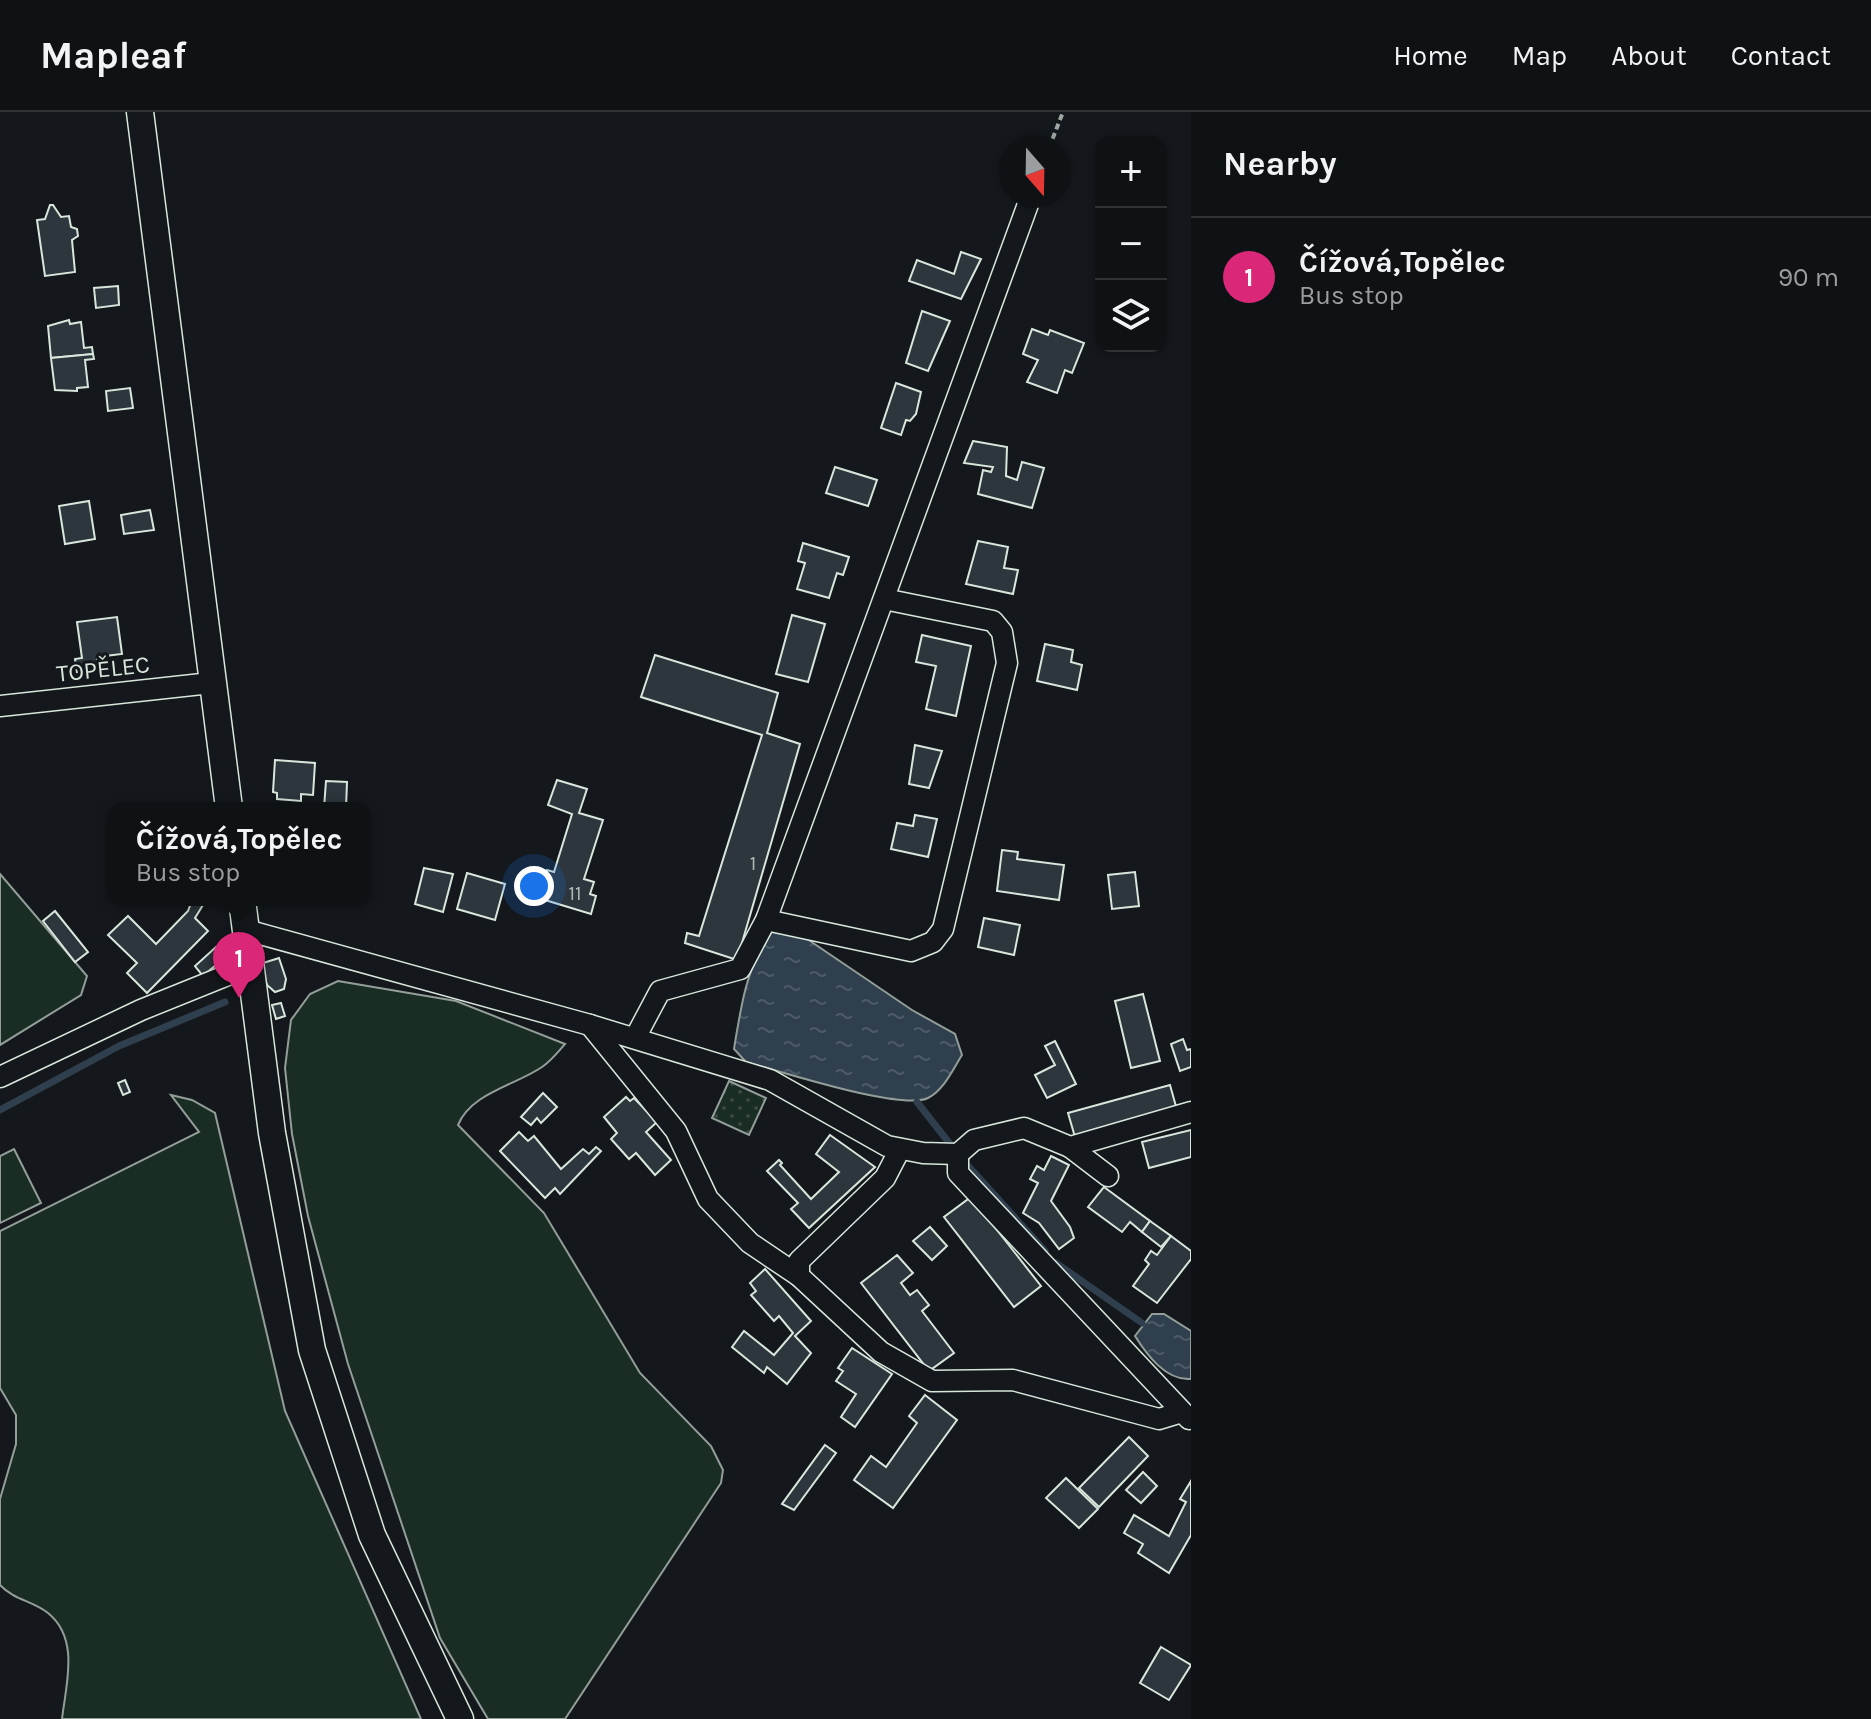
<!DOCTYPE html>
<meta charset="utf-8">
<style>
:root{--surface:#0f1215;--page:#1d2022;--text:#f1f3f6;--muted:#9b9ea0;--line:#2f3234;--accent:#db2777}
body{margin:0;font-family:Karla,sans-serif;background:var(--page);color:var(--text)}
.controls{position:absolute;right:24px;top:24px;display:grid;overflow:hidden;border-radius:16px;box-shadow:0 2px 6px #0004}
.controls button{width:72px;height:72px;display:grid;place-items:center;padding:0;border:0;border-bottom:2px solid var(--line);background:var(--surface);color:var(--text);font:40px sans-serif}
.compass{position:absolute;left:999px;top:24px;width:72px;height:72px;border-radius:50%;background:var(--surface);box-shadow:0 2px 6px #0004;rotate:160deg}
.you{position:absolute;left:534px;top:774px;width:28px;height:28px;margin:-20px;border:6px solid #fff;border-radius:50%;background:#1a73e8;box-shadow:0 0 0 12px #1a73e833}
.badge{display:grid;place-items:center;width:52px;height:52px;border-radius:50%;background:var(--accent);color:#fff;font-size:26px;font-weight:700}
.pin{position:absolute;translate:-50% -66px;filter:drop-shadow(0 2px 4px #0008)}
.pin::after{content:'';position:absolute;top:42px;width:28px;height:24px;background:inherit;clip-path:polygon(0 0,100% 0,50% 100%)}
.popup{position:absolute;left:107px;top:690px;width:264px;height:104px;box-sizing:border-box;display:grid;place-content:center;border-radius:16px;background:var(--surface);filter:drop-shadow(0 2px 6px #0005);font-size:26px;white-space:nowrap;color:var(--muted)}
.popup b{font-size:30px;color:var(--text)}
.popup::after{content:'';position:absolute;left:50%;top:100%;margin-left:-16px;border:16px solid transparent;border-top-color:var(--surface)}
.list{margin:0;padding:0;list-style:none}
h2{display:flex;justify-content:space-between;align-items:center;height:104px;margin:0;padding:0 32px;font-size:34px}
h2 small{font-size:26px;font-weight:400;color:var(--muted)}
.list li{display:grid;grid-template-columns:52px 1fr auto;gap:24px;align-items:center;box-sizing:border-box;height:120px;padding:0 32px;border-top:2px solid var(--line)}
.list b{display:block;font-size:30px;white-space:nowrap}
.list p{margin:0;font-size:26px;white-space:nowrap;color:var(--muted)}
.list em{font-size:26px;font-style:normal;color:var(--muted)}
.icon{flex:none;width:44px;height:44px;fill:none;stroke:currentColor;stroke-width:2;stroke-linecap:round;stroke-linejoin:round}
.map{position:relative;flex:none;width:1191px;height:1607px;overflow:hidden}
header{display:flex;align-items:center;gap:48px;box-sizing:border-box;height:112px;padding:0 40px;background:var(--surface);border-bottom:2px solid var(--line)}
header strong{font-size:38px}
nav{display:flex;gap:44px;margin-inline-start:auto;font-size:28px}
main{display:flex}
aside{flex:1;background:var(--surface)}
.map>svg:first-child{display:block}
</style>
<header>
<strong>Mapleaf</strong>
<nav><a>Home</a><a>Map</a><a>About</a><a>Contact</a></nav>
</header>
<main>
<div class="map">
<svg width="1191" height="1607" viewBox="0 0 1191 1607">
<defs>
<pattern id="park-dots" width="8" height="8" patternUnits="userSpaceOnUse" patternTransform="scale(2)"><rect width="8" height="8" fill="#1a2d24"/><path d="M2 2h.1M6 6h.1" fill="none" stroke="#3b4b43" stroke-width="1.8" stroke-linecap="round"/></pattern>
<pattern id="water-ripples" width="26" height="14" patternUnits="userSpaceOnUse" patternTransform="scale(2)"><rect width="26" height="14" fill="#2f3f4d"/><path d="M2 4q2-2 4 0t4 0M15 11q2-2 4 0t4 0" fill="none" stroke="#4c5b66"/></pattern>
</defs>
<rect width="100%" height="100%" fill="#14181c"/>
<g fill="#1a2d24" stroke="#939e99" stroke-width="2">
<polygon points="0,762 87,864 81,883 0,933"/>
<path d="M338 869 456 889 565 932C558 940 551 949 542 955 516 973 471 981 458 1013L544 1101 640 1261 711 1334 723 1358 721 1371 565 1607H488L440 1526 348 1252 308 1104 292 1022 285 956 291 908 310 882Z"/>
<path d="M171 983 192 988 215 1001 285 1299 421 1607H62C66 1572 80 1527 48 1501 33 1489 14 1488 0 1473V1387L16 1332V1303L0 1276V1119L199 1020Z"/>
<polygon points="14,1037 41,1091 0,1111 0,1044"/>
</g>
<polygon fill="url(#park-dots)" stroke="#939e99" stroke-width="2" points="729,969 766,986 749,1023 712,1006"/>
<g fill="url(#water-ripples)" stroke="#939e99" stroke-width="2">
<path d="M788 814 912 898 955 922 962 943C953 957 944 978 928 986 901 999 780 959 746 950L734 937C741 893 747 855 771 817Z"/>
<path d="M1152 1202H1164L1191 1219V1267C1166 1269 1147 1243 1135 1224Z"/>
</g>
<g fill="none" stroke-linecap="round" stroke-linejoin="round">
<g stroke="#2f3f4d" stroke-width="7">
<polyline points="917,990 954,1037"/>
<polyline points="0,998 119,934 225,890"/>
<polyline points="962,1047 1045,1139"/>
<polyline points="1056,1151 1142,1211"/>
</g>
</g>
<g fill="#2c363c" stroke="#d8e6dc" stroke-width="2">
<polygon points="50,93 53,93 61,105 69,104 71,115 77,117 78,124 72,128 75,160 45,164 37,108 45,107"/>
<polygon points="961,140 981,147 961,187 909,169 917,148 954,162"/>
<polygon points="118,174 119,193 96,196 94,176"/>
<polygon points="922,199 950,209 928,259 906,251"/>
<polygon points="69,208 70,212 81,210 84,236 92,235 93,242 51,246 48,214"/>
<polygon points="1032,217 1048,223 1050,218 1084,231 1072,261 1065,258 1057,281 1027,270 1038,248 1023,242"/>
<polygon points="93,242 94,247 85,248 88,275 77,276 77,279 55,278 51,246"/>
<polygon points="896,271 921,280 916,302 910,309 906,308 901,323 881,316"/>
<polygon points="130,276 133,296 108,299 106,279"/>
<polygon points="973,329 1007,335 1006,364 1017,368 1022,350 1044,356 1032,396 978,382 983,358 991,360 993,355 964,351"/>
<polygon points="835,355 877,368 868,394 826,381"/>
<polygon points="89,389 95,427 65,432 59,394"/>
<polygon points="150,398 154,418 124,422 121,403"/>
<polygon points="978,429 1008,435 1004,456 1018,458 1013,482 966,472"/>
<polygon points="803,431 849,445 843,463 837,461 829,486 797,477 805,451 798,449"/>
<polygon points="792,503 825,512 808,570 776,562"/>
<polygon points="117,505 122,542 97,545 98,557 77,560 75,547 82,546 77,510"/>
<polygon points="922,523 971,534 956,604 926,597 936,554 916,550"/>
<polygon points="1045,532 1073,538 1071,550 1082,553 1077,578 1037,569"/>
<polygon points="655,543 778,581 767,621 800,632 737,848 685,831 687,821 699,824 762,623 641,585"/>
<polygon points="915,633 942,639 929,676 909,672"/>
<polygon points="275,648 315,651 313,683 301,682 301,689 277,687 277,681 273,680"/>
<polygon points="557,668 587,677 579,701 603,708 584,767 594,770 590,782 596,784 591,802 545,788 550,774 543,772 547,758 554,760 572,702 548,693"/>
<polygon points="326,669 347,670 346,696 324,696"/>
<polygon points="915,703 937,707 928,745 891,737 897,711 913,714"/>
<polygon points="1002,738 1018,740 1017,747 1064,753 1059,788 997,779"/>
<polygon points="424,756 453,762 443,800 415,792"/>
<polygon points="1135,760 1139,794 1112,797 1108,763"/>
<polygon points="467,761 505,772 495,808 457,797"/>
<polygon points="185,788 206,788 195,806 208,819 147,881 127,861 137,851 108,823 128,804 156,832 188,799 191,791"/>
<polygon points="55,799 88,840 75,850 43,809"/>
<polygon points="984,806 1020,813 1014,843 978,835"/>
<polygon points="216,835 224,846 203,864 195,854"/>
<polygon points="279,846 286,867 284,877 275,880 267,873 260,852"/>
<polygon points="1143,882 1160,949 1131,956 1115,889"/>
<polygon points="281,891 285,904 276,907 272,893"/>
<polygon points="1183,927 1187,938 1191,937 1191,955 1180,959 1171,932"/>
<polygon points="1055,929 1076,972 1047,986 1035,963 1055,953 1045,934"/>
<polygon points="125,968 130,980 123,983 118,971"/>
<polygon points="1170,973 1177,998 1075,1025 1068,1001"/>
<polygon points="543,981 557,995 541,1011 537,1006 531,1013 521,1005"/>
<polygon points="626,985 630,989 634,986 657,1010 646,1020 671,1048 655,1063 636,1041 629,1047 611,1027 617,1021 604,1005"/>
<polygon points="1191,1018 1191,1045 1149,1056 1142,1030"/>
<polygon points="519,1020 528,1029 534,1024 561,1057 583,1037 589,1042 596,1035 601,1039 560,1082 555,1076 545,1086 500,1039"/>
<polygon points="830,1023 875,1055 809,1116 791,1097 798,1091 767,1059 779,1048 782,1051 780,1053 811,1087 839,1060 816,1042"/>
<polygon points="1051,1044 1069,1053 1051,1089 1070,1115 1074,1126 1059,1137 1039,1111 1023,1101 1038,1071 1030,1067 1037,1054 1044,1058"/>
<polygon points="1104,1075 1150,1109 1142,1120 1130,1110 1122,1120 1088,1095"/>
<polygon points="971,1085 1041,1174 1014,1195 944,1105"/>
<polygon points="1150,1109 1171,1124 1161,1135 1142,1120"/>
<polygon points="930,1115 947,1134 932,1148 913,1129"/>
<polygon points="1171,1124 1191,1139 1191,1147 1157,1191 1133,1174 1149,1152 1145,1148 1151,1139 1157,1143"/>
<polygon points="897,1143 913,1161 901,1171 910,1183 917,1178 929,1193 922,1199 954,1241 929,1259 861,1171"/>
<polygon points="765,1157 811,1209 795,1224 811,1241 787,1272 767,1255 764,1261 732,1235 744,1219 774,1243 793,1221 779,1204 774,1209 751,1183 756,1179 750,1171"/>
<polygon points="852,1236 892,1262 855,1315 841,1305 856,1282 836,1269 843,1259 838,1256"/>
<polygon points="925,1283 957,1308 893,1396 854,1368 871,1344 886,1355 917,1311 909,1304"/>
<polygon points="1129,1325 1148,1344 1099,1395 1079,1376"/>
<polygon points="825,1333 836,1341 794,1398 782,1392"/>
<polygon points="1143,1360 1157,1374 1141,1391 1126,1378"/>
<polygon points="1066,1366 1098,1397 1079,1416 1046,1386"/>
<polygon points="1191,1369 1191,1423 1169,1461 1138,1441 1143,1432 1124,1421 1134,1403 1169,1424 1186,1390 1180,1387"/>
<polygon points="1161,1535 1191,1553 1169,1588 1140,1571"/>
</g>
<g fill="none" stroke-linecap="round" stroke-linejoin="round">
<defs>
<g id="minor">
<polyline points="0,594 211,571"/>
<polyline points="766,808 911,839 933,830 943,817 1007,551 1002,520 993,509 884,487"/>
<polyline points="246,818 590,913 770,968 887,1034 923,1041 958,1042 974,1028 1024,1016 1070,1035 1191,1000"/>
<polyline points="590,913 676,1019 708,1087 750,1131 799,1164 881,1240 932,1269 1013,1268 1159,1307 1182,1300"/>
<polyline points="635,926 660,879 740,857 766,808 1031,84"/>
<polyline points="0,965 141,898 250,854"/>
<polyline points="1070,1035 1108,1064"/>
<polyline points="958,1042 958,1061 1189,1307"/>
<polyline points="799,1164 799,1149 885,1066 900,1037"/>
</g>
<g id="tertiary">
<polyline points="140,0 229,696"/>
<polyline points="242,788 272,1021 312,1238 372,1423 460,1607"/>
</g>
</defs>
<use href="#minor" stroke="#d8e6dc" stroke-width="23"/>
<use href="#tertiary" stroke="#d8e6dc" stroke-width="29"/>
<polyline stroke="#9da8a2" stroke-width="4" stroke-dasharray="6 4" stroke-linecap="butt" points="1049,36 1063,0"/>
<use href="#minor" stroke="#14181c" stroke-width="20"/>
<use href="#tertiary" stroke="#14181c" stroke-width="26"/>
</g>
<g text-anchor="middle" stroke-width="6" stroke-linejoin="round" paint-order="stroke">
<g font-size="20" fill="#adbab4">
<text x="753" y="758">1</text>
<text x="575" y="788">11</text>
</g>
<g font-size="24" fill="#d8e6dc" stroke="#14181c">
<text transform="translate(103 557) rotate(-6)" y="8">TOPĚLEC</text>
</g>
</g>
</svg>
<div class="controls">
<button>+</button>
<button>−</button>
<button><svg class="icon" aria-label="layers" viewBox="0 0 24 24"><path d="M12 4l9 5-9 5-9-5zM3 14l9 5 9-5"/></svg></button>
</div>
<svg class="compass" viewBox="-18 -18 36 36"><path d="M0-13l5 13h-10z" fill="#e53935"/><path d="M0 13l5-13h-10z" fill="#9b9ea0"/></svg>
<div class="you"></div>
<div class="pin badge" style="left:239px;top:886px">1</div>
<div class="popup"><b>Čížová,Topělec</b>Bus stop</div>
</div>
<aside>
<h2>Nearby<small></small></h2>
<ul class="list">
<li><span class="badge">1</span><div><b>Čížová,Topělec</b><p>Bus stop</p></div><em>90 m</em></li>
</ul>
</aside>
</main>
